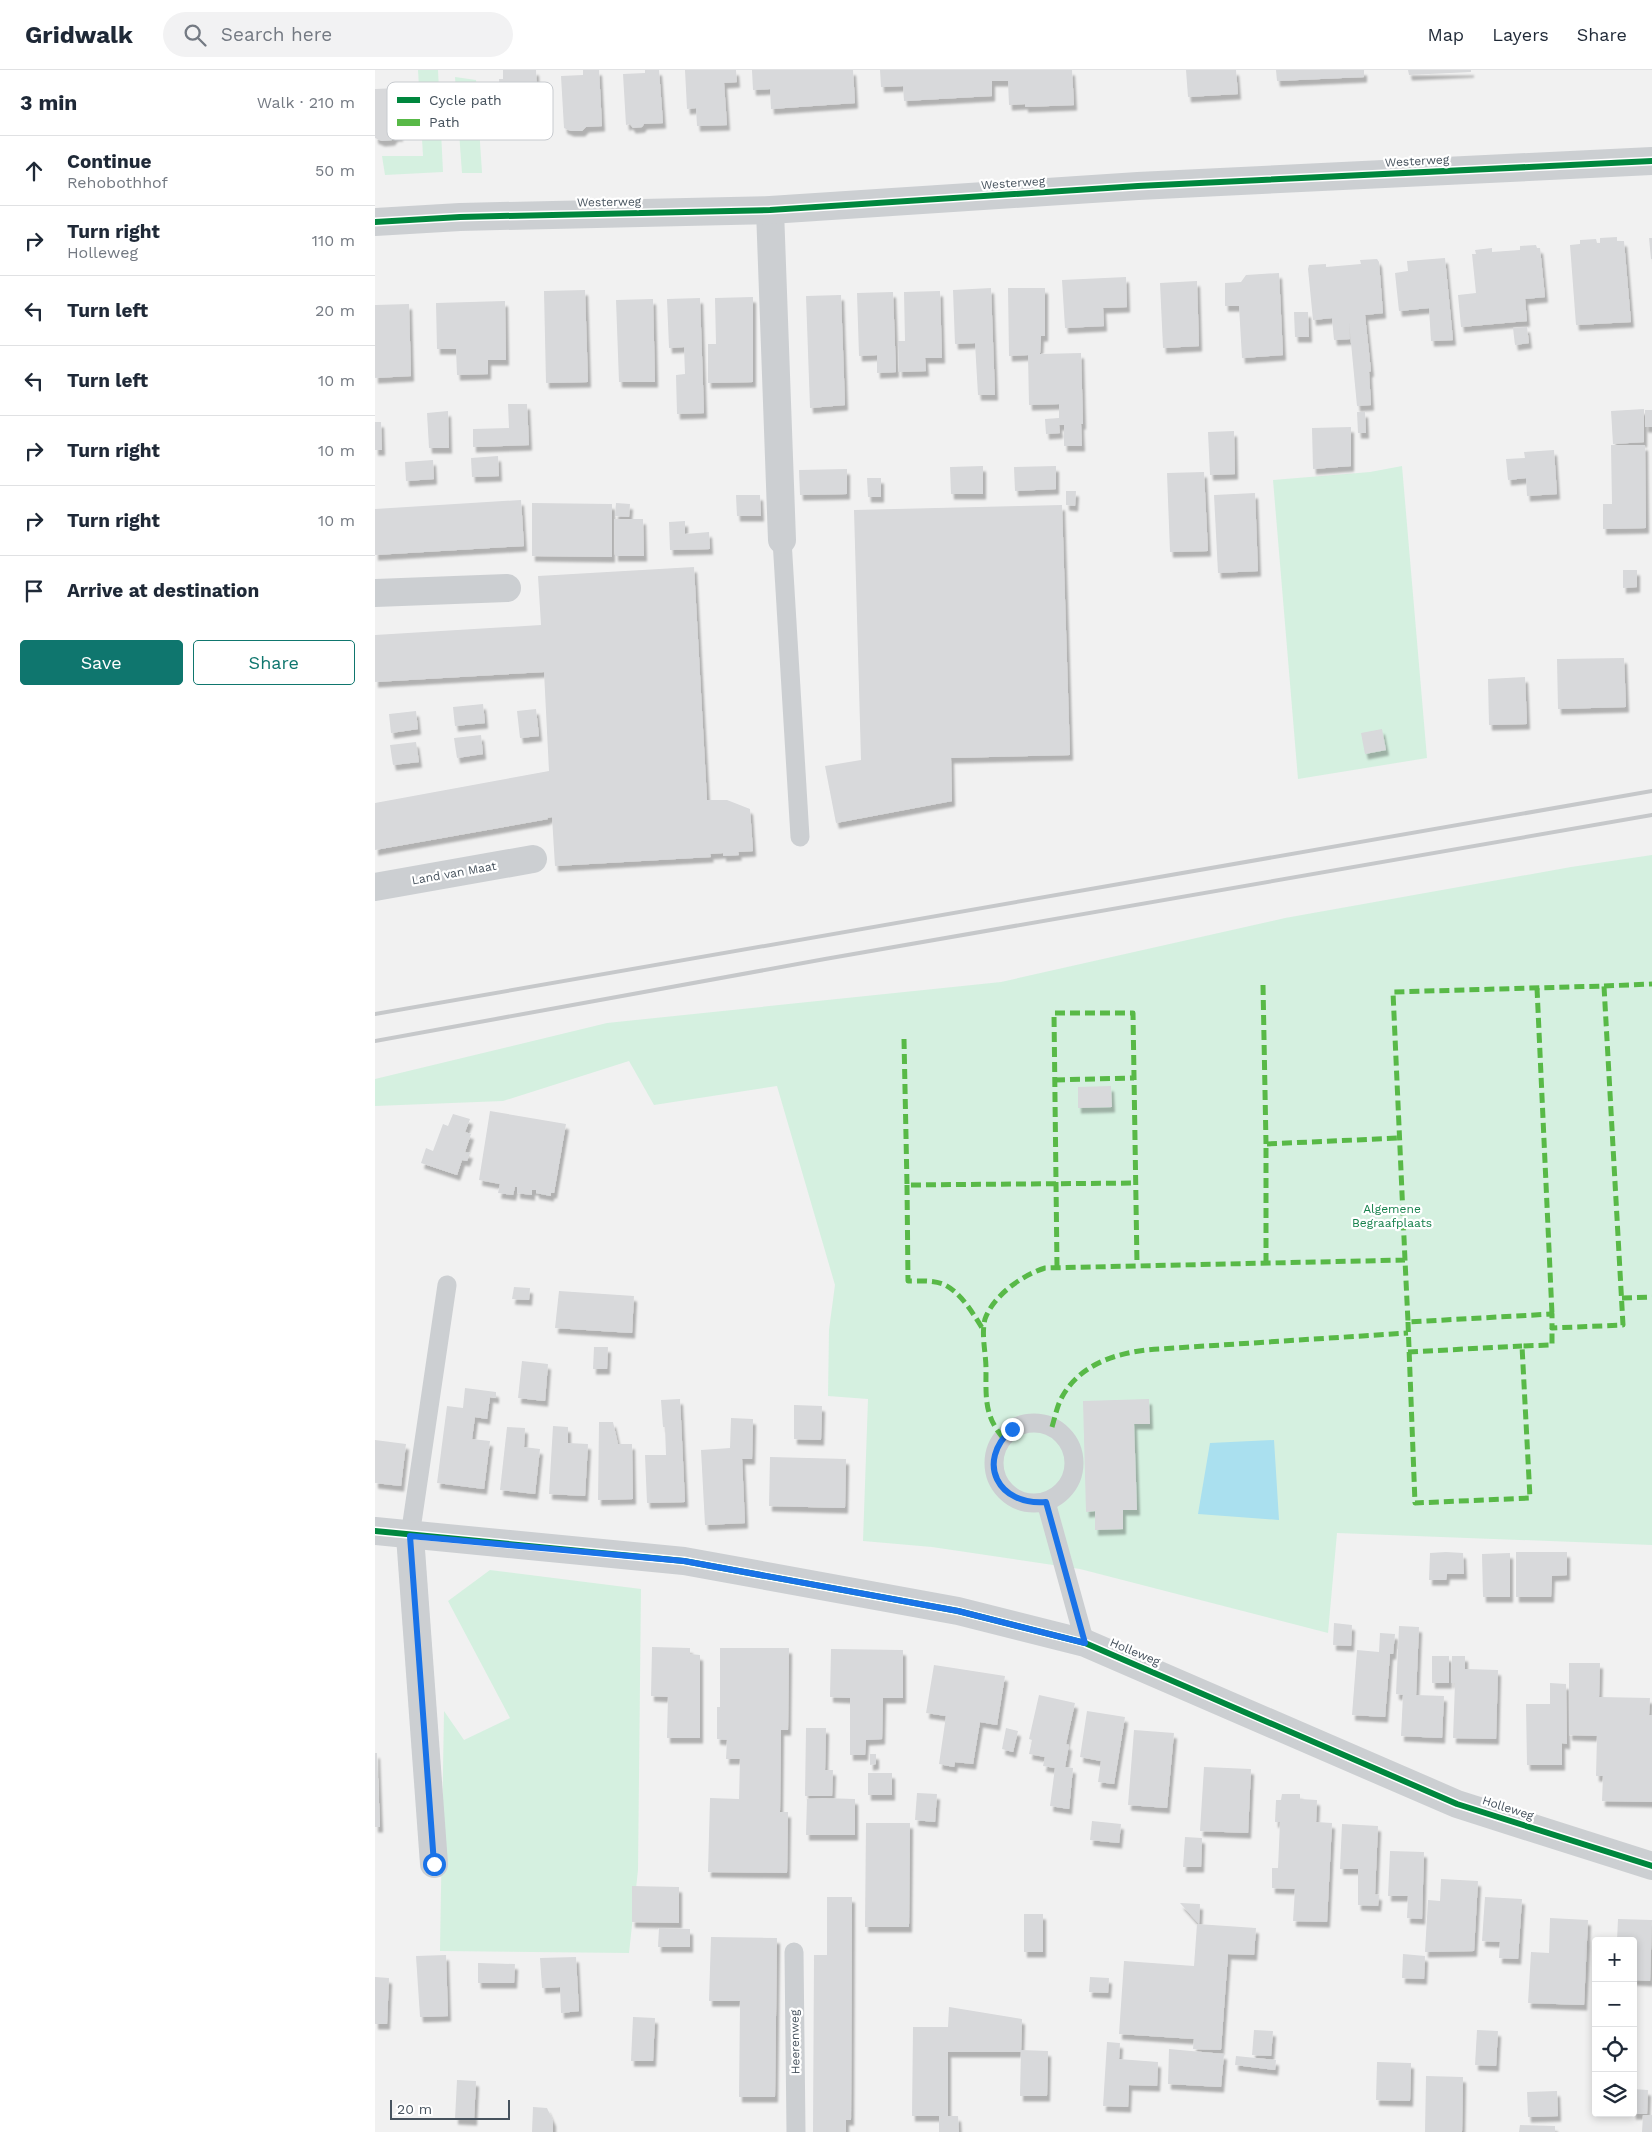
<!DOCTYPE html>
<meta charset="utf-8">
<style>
:root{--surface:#fff;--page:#f2f2f3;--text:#1f2937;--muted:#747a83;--line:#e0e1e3;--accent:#0f766e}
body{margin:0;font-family:"Work Sans",sans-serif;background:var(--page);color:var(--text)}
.controls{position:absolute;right:15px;bottom:15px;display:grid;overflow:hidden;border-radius:5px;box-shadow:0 2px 8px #0003}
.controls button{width:45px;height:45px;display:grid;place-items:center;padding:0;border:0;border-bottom:1px solid var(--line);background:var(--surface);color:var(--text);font:25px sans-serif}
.scale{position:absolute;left:15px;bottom:12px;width:120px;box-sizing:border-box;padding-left:5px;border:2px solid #47535e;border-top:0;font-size:14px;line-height:18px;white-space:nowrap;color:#47535e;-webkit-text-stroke:4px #fff;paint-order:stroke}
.stop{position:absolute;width:15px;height:15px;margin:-11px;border:4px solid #1a73e8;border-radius:50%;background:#fff}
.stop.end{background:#1a73e8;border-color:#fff;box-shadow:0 1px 5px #0008}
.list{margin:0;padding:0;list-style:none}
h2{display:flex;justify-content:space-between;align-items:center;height:65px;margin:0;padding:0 20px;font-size:21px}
h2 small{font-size:16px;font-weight:400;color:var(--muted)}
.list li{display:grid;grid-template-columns:32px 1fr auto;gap:15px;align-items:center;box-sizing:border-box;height:70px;padding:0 20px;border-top:1px solid var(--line)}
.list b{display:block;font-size:19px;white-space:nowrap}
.list p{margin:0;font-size:16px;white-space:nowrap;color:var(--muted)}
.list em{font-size:16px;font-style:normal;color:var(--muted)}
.actions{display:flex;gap:10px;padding:15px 20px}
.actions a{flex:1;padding:11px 0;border:1px solid var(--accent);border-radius:5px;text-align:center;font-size:18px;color:var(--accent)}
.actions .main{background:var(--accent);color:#fff}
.icon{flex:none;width:28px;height:28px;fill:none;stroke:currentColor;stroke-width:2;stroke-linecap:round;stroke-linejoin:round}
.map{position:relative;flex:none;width:1277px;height:2062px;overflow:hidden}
header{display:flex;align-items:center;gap:30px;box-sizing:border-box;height:70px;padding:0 25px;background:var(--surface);border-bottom:1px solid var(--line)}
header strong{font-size:24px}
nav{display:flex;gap:28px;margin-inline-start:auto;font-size:18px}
.search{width:350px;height:45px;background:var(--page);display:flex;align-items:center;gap:12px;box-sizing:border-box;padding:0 18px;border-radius:28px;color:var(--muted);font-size:19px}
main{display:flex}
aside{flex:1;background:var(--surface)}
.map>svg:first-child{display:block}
</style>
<header>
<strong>Gridwalk</strong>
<div class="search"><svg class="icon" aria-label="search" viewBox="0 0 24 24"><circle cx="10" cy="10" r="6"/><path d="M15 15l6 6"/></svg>Search here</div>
<nav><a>Map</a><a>Layers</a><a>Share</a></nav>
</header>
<main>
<aside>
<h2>3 min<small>Walk · 210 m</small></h2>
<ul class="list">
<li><svg class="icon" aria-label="ahead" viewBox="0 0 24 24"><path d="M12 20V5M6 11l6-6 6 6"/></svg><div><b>Continue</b><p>Rehobothhof</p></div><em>50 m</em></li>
<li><svg class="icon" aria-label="right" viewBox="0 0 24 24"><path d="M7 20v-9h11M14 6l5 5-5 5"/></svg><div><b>Turn right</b><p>Holleweg</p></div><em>110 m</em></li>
<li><svg class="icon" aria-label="left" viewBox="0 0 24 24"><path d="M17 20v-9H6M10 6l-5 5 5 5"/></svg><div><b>Turn left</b></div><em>20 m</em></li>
<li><svg class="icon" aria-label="left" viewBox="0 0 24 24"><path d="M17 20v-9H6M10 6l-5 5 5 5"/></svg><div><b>Turn left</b></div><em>10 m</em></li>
<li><svg class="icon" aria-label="right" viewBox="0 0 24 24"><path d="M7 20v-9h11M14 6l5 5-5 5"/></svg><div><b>Turn right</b></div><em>10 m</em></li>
<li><svg class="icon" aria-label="right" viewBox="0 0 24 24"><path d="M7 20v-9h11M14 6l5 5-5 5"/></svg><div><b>Turn right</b></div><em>10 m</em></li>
<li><svg class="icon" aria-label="arrive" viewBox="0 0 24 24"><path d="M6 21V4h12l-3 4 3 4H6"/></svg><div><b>Arrive at destination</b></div></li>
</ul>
<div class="actions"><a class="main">Save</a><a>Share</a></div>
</aside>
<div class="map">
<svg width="1277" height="2062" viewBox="0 0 1277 2062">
<defs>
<filter id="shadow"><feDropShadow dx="3" dy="5.5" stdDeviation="1" flood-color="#0004"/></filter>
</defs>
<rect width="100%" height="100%" fill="#f1f1f1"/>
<g fill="#d5f0e0">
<polygon points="43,0 63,0 68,102 10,105 7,86 48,86"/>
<polygon points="80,7 101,10 107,103 87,103"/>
<polygon points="1027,396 1052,688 923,709 898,410 995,402"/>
<polygon points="1277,785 1277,1475 962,1463 953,1563 705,1499 557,1477 488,1471 493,1329 453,1326 454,1260 460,1215 402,1016 279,1035 254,991 128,1031 0,1036 0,1009 232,953 626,912 910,848 1196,797"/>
<polygon points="115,1500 266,1519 263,1800 254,1883 65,1881 69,1641 89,1670 135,1648 73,1531"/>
</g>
<polygon fill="#aae0ef" points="899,1370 904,1450 823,1444 835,1373"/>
<g fill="#d8d9db" filter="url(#shadow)">
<polygon points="128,0 161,0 164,59 127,61 124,9 128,9"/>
<polygon points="208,0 224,0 227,56 211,57 207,61 196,61 189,58 186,6 208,5"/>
<polygon points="270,0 284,0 288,53 269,54 267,57 258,58 255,54 251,55 248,4 270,3"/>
<polygon points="310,0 361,0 362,12 349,13 352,55 322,56 321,38 312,39"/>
<polygon points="377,0 478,0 480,33 396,39 395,19 378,20"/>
<polygon points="505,0 697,0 699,35 650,37 650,34 634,35 633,11 617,11 617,26 529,31 528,16 506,17"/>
<polygon points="811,0 861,0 863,24 813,27"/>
<polygon points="901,0 989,0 989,7 902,11"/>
<polygon points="1033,0 1096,0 1096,2 1034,5"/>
<polygon points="23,18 25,66 20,66 17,70 7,71 0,68 0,19"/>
<polygon points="1242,167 1242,171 1249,171 1256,252 1201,255 1195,175 1205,174 1205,170 1221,169 1222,173 1225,173 1225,168"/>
<polygon points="1274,168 1277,168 1277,189 1276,189"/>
<polygon points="1161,175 1162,178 1165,178 1170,227 1150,229 1152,251 1086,257 1083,225 1101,223 1097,184 1101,184 1100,180 1117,178 1117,182 1145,180 1145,176"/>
<polygon points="1070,188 1078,270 1056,271 1054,238 1024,241 1020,203 1033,201 1032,191"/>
<polygon points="1002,189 1004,192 1008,243 990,245 996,301 994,302 996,335 982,336 974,252 975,269 959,270 957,248 938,250 933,199 934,195 951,194 951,197 986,194 985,190"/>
<polygon points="904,203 908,285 867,288 864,236 850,236 850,213 866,212 871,205"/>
<polygon points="751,207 752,237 728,238 729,256 690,258 687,210"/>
<polygon points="822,211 824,276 788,278 785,213"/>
<polygon points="616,218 620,325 603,325 600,273 580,274 578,220"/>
<polygon points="633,218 670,218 670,266 666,266 665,284 706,283 708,354 706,354 707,376 689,376 689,355 684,355 685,363 671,364 670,349 684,348 684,334 654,335 653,285 634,286"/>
<polygon points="210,220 213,312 171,313 169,221"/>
<polygon points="565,221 567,288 550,288 551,301 524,302 523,271 530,271 529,222"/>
<polygon points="518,222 521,302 502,303 502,285 484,286 482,223"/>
<polygon points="466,225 470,335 435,338 431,226"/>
<polygon points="378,227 378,312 333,313 333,274 341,274 340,228"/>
<polygon points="325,228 329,343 302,344 301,305 310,304 309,277 294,278 292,229"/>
<polygon points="278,229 280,312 244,312 241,230"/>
<polygon points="130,231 131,290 113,290 113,304 82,305 81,279 62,279 61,233"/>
<polygon points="34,234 36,306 0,308 0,235"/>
<polygon points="919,242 933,242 934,267 920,267"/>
<polygon points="1152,257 1154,273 1140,275 1138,258"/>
<polygon points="133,334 152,334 154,375 98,377 98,359 134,358"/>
<polygon points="1269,339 1269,372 1238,374 1236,341"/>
<rect x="1270" y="340" width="7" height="17"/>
<polygon points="73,341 74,378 54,378 52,343"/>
<polygon points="982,342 990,342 991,363 983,363"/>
<polygon points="0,352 6,352 7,380 0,380"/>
<polygon points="976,357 976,396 938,399 937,358"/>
<polygon points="859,361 860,404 835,405 833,362"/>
<polygon points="1236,375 1270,375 1271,458 1228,459 1228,434 1237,434"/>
<polygon points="1179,380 1182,424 1152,426 1151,408 1133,410 1131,389 1150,388 1149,382"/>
<polygon points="123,386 124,406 97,407 96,388"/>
<polygon points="58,390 59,409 31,411 30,392"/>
<polygon points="608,396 608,424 576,424 575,397"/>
<polygon points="681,396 681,419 640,421 639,397"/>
<polygon points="472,399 472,424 425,425 424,400"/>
<polygon points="829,402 833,481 795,482 792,403"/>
<polygon points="492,408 506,408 506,427 493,427"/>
<polygon points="691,421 701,421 700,436 691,435"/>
<polygon points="880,423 883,501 843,503 839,425"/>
<polygon points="361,425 385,425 386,446 362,446"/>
<polygon points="146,430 149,476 0,485 0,439"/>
<polygon points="157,433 237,434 237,487 157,486"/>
<polygon points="241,433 255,434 254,447 240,446"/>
<polygon points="687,435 695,685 576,688 577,731 461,753 450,696 486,690 479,440"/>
<polygon points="239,449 268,449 269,486 240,486"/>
<polygon points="310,451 310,464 334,462 335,479 295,480 294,452"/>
<polygon points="319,497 332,730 352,730 375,739 378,781 363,782 364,785 348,786 348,783 335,784 336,787 180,796 177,747 172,748 173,749 0,780 0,733 174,701 169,602 0,612 0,565 166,555 163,506"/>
<polygon points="1248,500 1262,500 1262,517 1248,518"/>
<polygon points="1249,588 1251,637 1183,639 1182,589"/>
<polygon points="1150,607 1152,654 1114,655 1113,609"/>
<polygon points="108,634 110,653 80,656 78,637"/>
<polygon points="161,639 164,666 145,668 142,641"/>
<polygon points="41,641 43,659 16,663 14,644"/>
<polygon points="1007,659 1011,680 990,684 986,663"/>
<polygon points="106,665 108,684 82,688 79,668"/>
<polygon points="41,672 44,692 18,695 15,675"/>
<polygon points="736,1016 737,1037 703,1038 703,1017"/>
<polygon points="115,1041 191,1054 179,1123 176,1123 176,1126 161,1123 161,1120 157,1120 157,1125 142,1123 142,1117 140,1117 138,1125 123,1123 125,1114 104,1110"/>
<polygon points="78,1044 95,1049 90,1062 96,1064 90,1082 95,1083 92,1091 87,1090 82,1105 46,1093 51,1078 58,1081 68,1054 73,1056"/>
<polygon points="139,1217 155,1218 154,1230 137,1229"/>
<polygon points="184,1221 259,1226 257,1263 180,1258"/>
<polygon points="219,1277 233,1277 232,1299 218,1299"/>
<polygon points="147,1291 173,1294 170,1331 143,1328"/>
<polygon points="90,1318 121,1322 121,1328 115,1327 112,1349 100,1347 97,1369 115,1371 109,1419 62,1413 72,1336 88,1338"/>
<polygon points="305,1329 310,1432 272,1433 270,1385 291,1385 290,1357 288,1357 286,1330"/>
<polygon points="774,1329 775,1354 759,1354 762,1440 748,1440 748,1459 720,1460 720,1441 711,1442 708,1331"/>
<polygon points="419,1335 447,1336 446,1370 419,1369"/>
<polygon points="356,1348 378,1349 377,1389 367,1389 370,1453 330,1455 326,1380 355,1378"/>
<polygon points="224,1352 238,1352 243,1374 257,1374 258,1429 223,1430"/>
<polygon points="178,1356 193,1357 193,1373 213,1374 210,1426 174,1424"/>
<polygon points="132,1357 150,1358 149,1377 165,1379 160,1424 125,1420"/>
<polygon points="0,1370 31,1374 26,1416 0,1413"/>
<polygon points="395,1387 471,1389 470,1438 394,1436"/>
<polygon points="1071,1482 1088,1483 1089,1504 1072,1504 1071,1510 1054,1510 1055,1483"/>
<polygon points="1141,1482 1192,1482 1192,1505 1177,1506 1176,1527 1141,1527"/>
<polygon points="1135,1483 1135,1527 1108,1527 1107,1484"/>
<polygon points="959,1553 977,1555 976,1576 958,1575"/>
<polygon points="1024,1556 1044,1557 1041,1625 1069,1626 1067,1668 1026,1666 1028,1625 1021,1624"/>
<polygon points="1005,1563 1020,1564 1018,1584 1015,1584 1010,1647 977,1645 982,1580 1004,1582"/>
<polygon points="277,1577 315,1578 315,1584 325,1585 325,1668 292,1668 293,1627 276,1626"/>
<polygon points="345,1578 414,1578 413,1660 406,1660 405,1742 413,1742 412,1803 333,1802 335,1728 364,1729 365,1689 351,1689 352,1670 342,1669 342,1637 345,1637"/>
<polygon points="456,1579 528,1580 528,1628 508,1628 507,1669 491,1670 490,1685 475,1685 475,1628 455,1627"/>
<rect x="1057" y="1586" width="17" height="27"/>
<polygon points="1077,1586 1090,1586 1090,1599 1123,1600 1121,1669 1078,1668 1080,1613 1076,1613"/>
<polygon points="1194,1593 1225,1593 1224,1627 1275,1628 1274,1645 1277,1645 1277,1732 1227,1731 1228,1706 1221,1706 1222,1666 1194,1665"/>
<polygon points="559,1595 630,1606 622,1655 605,1652 598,1694 580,1692 579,1697 564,1694 571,1646 551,1643"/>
<polygon points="1175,1613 1191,1614 1192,1674 1187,1673 1187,1695 1152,1695 1151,1634 1175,1634"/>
<polygon points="664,1625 700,1633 691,1674 694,1675 690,1697 698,1698 694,1739 675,1736 680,1698 668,1696 670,1687 654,1684 657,1670 654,1669"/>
<polygon points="712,1641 750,1647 739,1714 723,1712 726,1691 705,1687"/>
<polygon points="431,1658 451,1658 450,1700 458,1700 457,1726 430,1726"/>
<polygon points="631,1658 643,1661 638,1682 627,1679"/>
<polygon points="759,1660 799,1663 792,1738 753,1735"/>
<polygon points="0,1683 2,1683 5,1757 0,1757"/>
<polygon points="495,1684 501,1684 501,1694 495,1695"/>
<polygon points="829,1697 876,1699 873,1763 825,1761"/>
<rect x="493" y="1703" width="24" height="22"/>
<polygon points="542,1723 562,1724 560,1752 540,1750"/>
<polygon points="907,1724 925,1724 925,1729 942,1730 941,1752 957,1753 952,1852 918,1851 920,1819 897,1818 897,1798 903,1798 905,1752 900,1752 901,1730 906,1730"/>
<polygon points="448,1728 480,1729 480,1765 431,1765 432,1729"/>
<polygon points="717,1751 746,1754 744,1773 715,1770"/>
<polygon points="491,1753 535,1753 534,1857 490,1857"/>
<polygon points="967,1754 1003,1756 1000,1824 1004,1825 1003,1836 983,1835 983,1799 965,1799"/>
<polygon points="810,1767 827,1768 826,1797 808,1797"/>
<polygon points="1015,1781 1049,1782 1047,1849 1032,1848 1033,1826 1013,1826"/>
<polygon points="1066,1809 1103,1811 1099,1881 1050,1882 1053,1830 1065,1831"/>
<polygon points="257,1816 304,1817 304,1853 257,1852"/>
<polygon points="452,1827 477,1827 476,2050 471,2050 471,2062 438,2062 439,1885 452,1885"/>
<polygon points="1110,1827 1147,1829 1143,1889 1124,1888 1125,1872 1107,1871"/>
<polygon points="805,1833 825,1834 824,1854"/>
<rect x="649" y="1844" width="19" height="38"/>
<polygon points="1175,1848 1213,1850 1209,1935 1153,1933 1156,1882 1174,1883"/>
<polygon points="1243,1849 1277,1850 1275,1911 1258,1910 1258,1871 1242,1871"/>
<polygon points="822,1854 881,1858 879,1885 853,1884 846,1980 818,1979 819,1969 744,1964 749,1891 819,1896"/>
<polygon points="284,1858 315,1859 315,1877 283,1877"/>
<polygon points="336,1867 402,1868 400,2027 364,2027 365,1931 334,1931"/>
<polygon points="1028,1884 1050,1886 1049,1909 1027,1908"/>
<polygon points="71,1885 73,1946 45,1947 41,1886"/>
<polygon points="201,1887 204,1941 186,1943 185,1917 167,1918 165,1888"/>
<polygon points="103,1893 140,1894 139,1913 103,1913"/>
<polygon points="0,1907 14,1908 12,1954 0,1954"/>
<polygon points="715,1907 734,1908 733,1923 714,1922"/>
<polygon points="574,1937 647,1949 646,1982 573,1982 573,2046 583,2046 584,2062 564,2062 564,2046 537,2046 538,1957 573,1957"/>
<polygon points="258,1947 280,1948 278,1991 256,1991"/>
<polygon points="879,1960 898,1961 896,1986 877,1985"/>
<polygon points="1102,1960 1123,1961 1121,1996 1100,1995"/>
<polygon points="732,1972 745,1973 744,1989 783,1992 782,2016 754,2015 753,2037 728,2036"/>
<polygon points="794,1979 849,1984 846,2017 793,2014"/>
<polygon points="646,1980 673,1981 672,2026 645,2026"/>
<polygon points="861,1986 901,1990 900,2000 860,1995"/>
<polygon points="1002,1992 1036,1993 1035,2031 1001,2030"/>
<polygon points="1051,2006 1088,2007 1087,2062 1050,2062"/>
<polygon points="82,2010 101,2011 99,2050 80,2049"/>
<polygon points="1258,2019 1273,2020 1272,2044 1258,2044"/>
<polygon points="1182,2021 1183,2046 1153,2047 1152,2022"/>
<polygon points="158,2037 172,2038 178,2051 178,2062 157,2062"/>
<polygon points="1268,2045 1277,2045 1277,2062 1267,2062"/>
<polygon points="1145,2055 1180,2056 1180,2062 1144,2062"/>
</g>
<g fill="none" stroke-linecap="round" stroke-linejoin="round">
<g stroke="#cccfd2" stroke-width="19">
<polyline points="407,470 425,767"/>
<circle cx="659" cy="1393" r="40"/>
<polyline points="671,1432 710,1573"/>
<polyline points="35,1466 72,1215"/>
<polyline points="419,1882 421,2062"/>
</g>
<g stroke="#cccfd2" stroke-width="28">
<polyline points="395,140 407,470"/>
<polyline points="0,152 85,147 395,140 763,116 1277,91"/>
<polyline points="0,523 132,518"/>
<polyline points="0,817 158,789"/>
<polyline points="0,1461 309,1491 583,1541 710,1573 1082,1734 1277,1796"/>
<polyline points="35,1466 59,1794"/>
</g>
<g stroke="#c6c8ca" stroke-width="4">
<polyline points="0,944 1277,721"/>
<polyline points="0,971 450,889 1277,745"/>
</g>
<g stroke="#58b947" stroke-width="5" stroke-dasharray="10 5" stroke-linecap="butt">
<polyline points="888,915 891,1074"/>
<polyline points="1229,916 1277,914"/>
<polyline points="1162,918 1177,1244"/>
<polyline points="529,969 532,1115 761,1113"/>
<polyline points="680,1010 759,1008"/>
<path d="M532 1115 533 1211C543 1211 557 1210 568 1214 586 1222 599 1245 609 1261"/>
<polyline points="891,1193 891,1074 1024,1068"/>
<polyline points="682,1197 679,943 758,943 762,1195"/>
<polyline points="1247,1228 1277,1227"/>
<polyline points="1033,1252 1040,1433 1155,1428 1147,1276 1177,1275 1177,1258"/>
<polyline points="1033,1282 1147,1276"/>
<path d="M677 1357C680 1347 682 1336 687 1327 706 1292 747 1281 784 1279L1033 1263"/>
<path d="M628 1368C609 1345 611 1327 611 1299 611 1283 606 1265 610 1249 618 1226 647 1205 670 1198L1030 1190 1033 1252 1177 1244V1258L1248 1255 1229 916 1018 922 1030 1190"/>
</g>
<defs>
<g id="cycleway">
<polyline points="0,152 85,147 395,140 763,116 1277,91"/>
<polyline points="0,1461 309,1491 583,1541 710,1573 1082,1734 1277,1796"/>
</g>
</defs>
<use href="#cycleway" stroke="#fff" stroke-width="9"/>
<use href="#cycleway" stroke="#00873e" stroke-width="6"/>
</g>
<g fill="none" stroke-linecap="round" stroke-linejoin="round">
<path stroke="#1a73e8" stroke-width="6" d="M59 1794 35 1466 309 1491 583 1541 710 1573 671 1432C623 1436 600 1392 637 1359"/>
</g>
<g text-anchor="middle" stroke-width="4.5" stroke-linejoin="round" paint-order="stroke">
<g font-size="12" fill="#47535e" stroke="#fff">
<text transform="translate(1042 91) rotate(-3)" y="4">Westerweg</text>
<text transform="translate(638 113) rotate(-4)" y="4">Westerweg</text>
<text transform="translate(234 132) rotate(-1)" y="4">Westerweg</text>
<text transform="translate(79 803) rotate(-10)" y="4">Land van Maat</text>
<text transform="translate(760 1582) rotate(23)" y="4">Holleweg</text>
<text transform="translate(1133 1738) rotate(18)" y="4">Holleweg</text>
<text transform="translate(420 1972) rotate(-91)" y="4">Heerenweg</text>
</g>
<g font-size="12" fill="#16814c" stroke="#fff">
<text x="1017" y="1143">Algemene<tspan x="1017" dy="14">Begraafplaats</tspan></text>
</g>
</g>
<rect x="12" y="12" width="166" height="58" rx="8" fill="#fff" stroke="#c8cbcf" stroke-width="1"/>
<rect x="22" y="27" width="23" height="6" fill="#00873e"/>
<rect x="22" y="49" width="23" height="7" fill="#58b947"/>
<g font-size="14" fill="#47535e">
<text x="54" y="35">Cycle path</text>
<text x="54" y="57">Path</text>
</g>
</svg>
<div class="controls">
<button>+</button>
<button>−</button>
<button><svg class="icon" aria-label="locate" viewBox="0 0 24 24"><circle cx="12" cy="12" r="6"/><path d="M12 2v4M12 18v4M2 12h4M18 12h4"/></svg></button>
<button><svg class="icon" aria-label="layers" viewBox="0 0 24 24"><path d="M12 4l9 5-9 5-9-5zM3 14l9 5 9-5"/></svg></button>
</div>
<div class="scale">20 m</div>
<div class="stop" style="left:59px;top:1794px"></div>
<div class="stop end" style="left:637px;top:1359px"></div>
</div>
</main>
